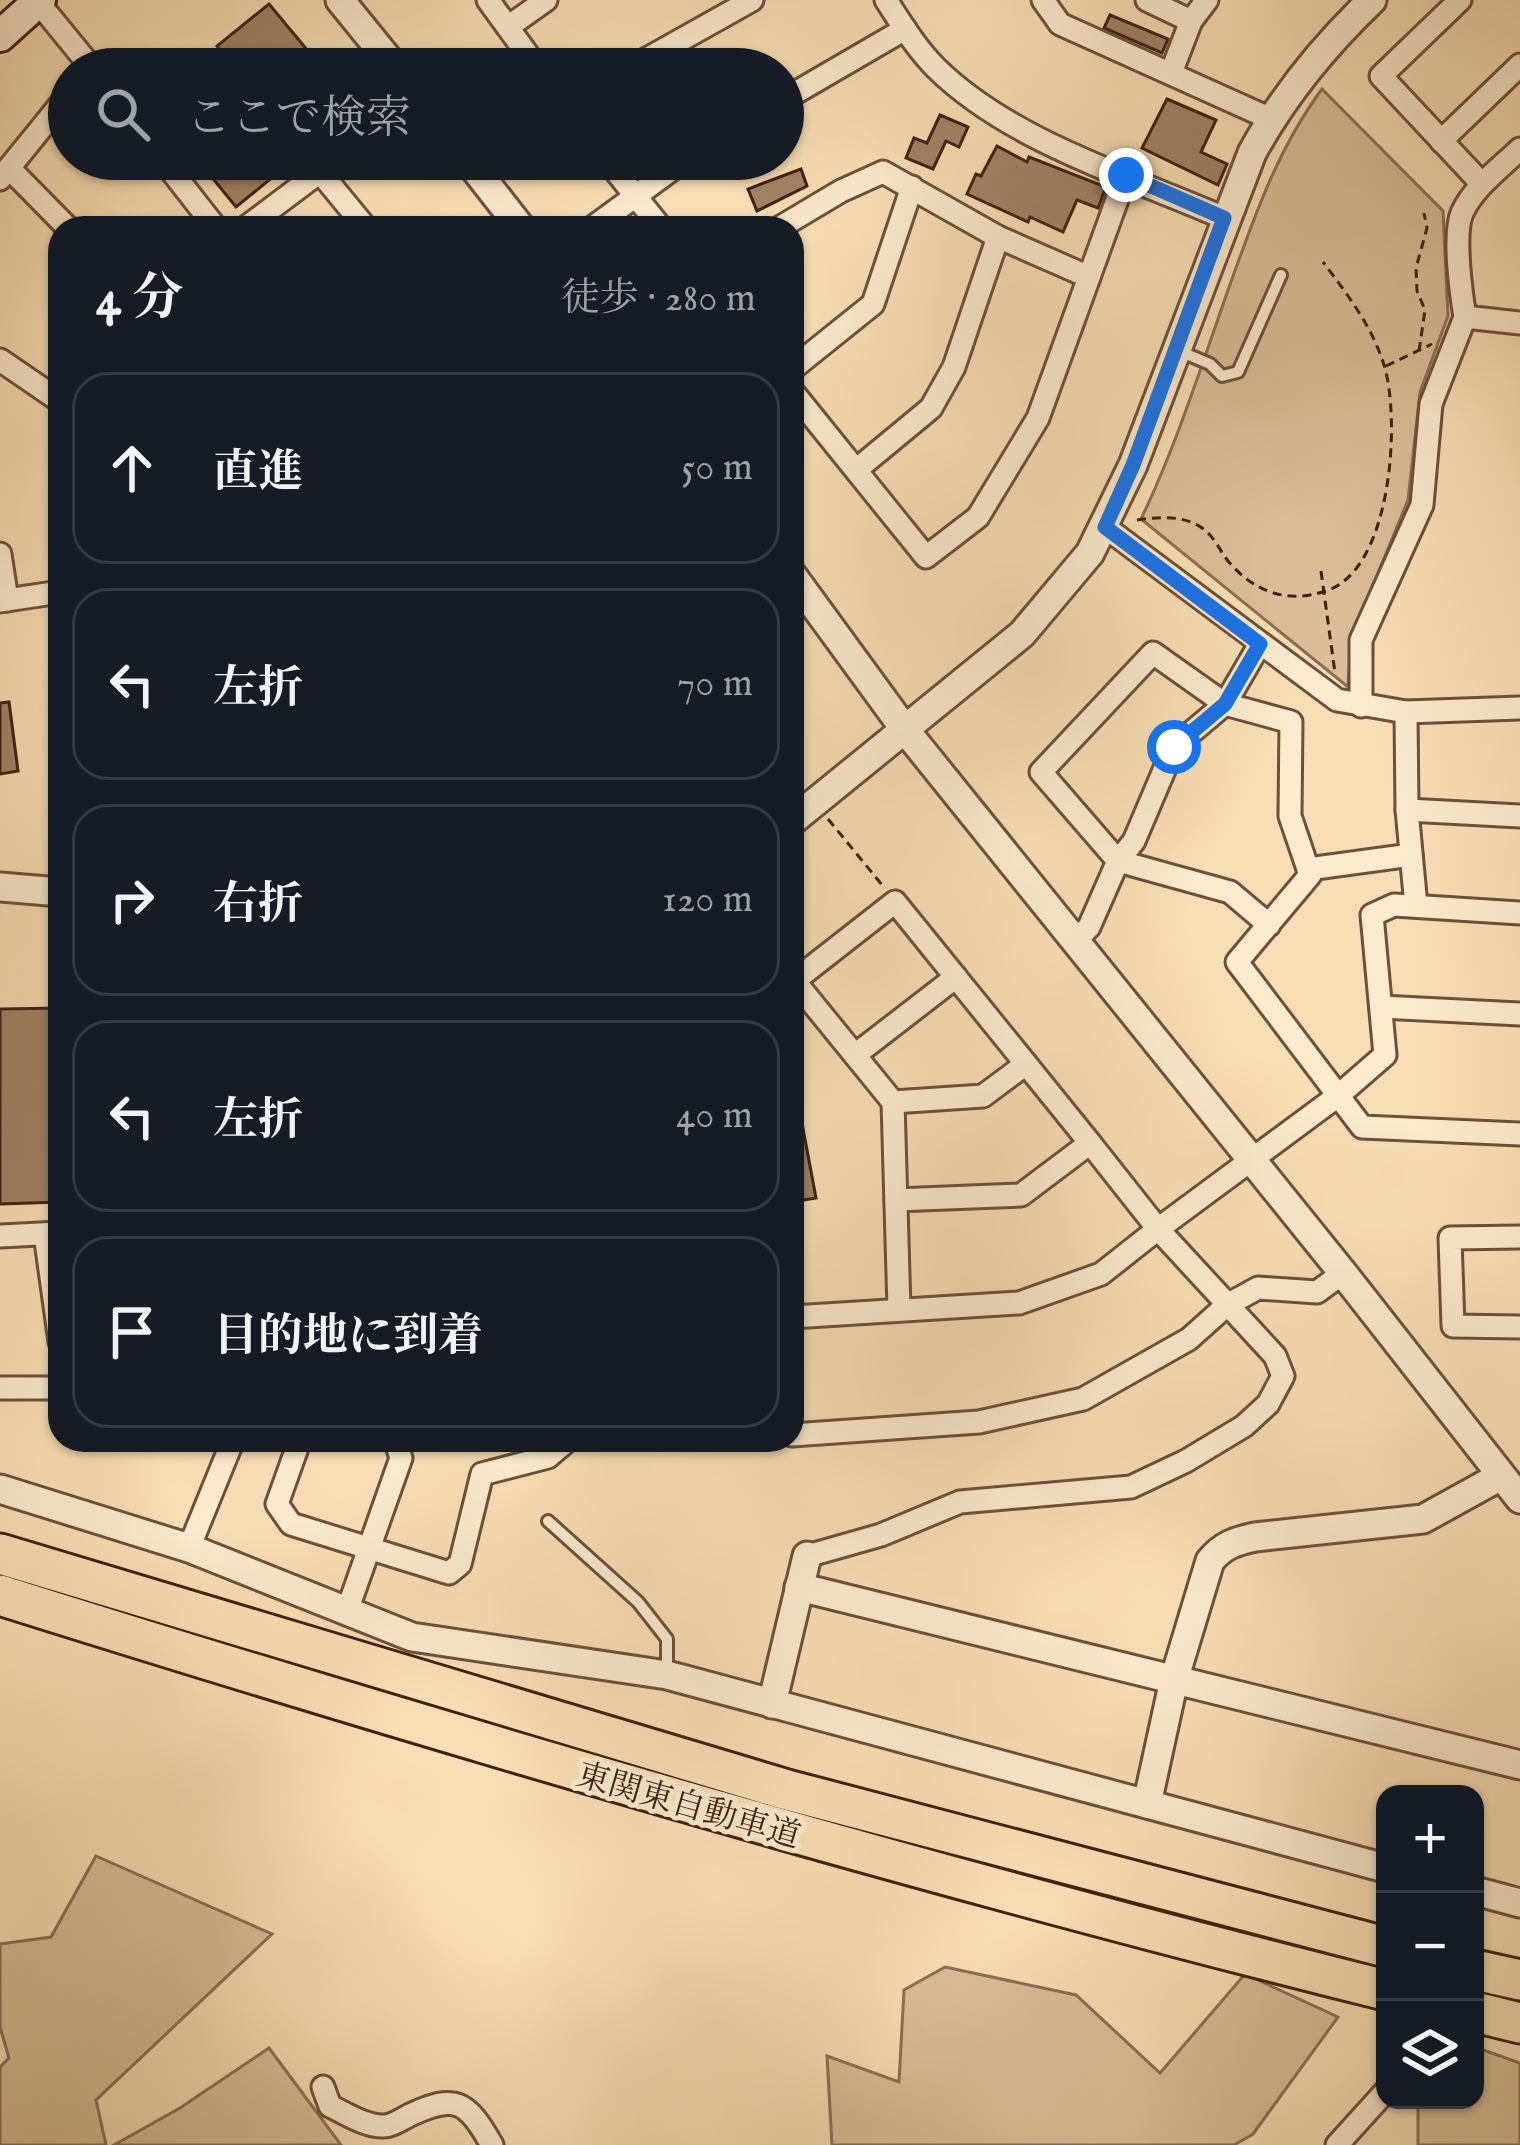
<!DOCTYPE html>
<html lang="ja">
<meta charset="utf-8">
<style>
:root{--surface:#171b24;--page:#242831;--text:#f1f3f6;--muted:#9ea1a6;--line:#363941}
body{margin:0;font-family:"IM FELL English","Noto Serif JP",serif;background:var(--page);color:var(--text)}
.controls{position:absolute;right:36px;bottom:36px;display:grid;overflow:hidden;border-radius:24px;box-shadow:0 3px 9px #0004}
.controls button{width:108px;height:108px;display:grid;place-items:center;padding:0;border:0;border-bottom:3px solid var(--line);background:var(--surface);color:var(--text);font:60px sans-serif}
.stop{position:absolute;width:36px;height:36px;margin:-27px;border:9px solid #1a73e8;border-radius:50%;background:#fff}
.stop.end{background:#1a73e8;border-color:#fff;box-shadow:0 3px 12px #0008}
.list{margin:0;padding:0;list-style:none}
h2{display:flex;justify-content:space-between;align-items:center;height:156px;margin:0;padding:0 48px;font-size:51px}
h2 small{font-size:39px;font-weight:400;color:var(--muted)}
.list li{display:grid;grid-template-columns:78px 1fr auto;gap:36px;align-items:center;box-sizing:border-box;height:192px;margin:0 24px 24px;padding:0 24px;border:3px solid var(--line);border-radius:36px}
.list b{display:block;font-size:45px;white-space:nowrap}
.list em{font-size:39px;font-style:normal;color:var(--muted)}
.icon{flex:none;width:66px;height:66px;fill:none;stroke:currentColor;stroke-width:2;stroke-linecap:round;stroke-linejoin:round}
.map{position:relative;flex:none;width:1520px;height:2145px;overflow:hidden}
.search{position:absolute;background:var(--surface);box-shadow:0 3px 9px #0004;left:48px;top:48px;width:756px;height:132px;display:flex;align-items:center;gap:30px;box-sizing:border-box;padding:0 42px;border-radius:66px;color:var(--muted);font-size:45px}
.panel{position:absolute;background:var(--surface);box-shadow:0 3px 9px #0004;left:48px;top:216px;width:756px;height:1236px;border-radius:36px}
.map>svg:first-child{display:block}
</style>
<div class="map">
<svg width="1520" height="2145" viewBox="0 0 1520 2145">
<rect width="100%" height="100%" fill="#f8deb4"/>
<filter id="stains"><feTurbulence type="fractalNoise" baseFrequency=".00167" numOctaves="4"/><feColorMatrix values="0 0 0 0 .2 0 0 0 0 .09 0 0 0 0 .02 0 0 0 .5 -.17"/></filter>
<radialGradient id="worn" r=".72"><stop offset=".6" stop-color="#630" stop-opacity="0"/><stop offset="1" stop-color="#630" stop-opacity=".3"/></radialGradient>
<g fill="#d9be98" stroke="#8d6e55" stroke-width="3">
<path d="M1322 89 1443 211 1448 316 1420 392 1408 500 1351 639 1348 687 1141 519C1178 442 1203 360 1232 279 1256 212 1279 147 1322 89Z"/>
<polygon points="96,1856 272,1934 96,2100 106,2145 0,2145 0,2067 9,2058 0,2027 0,1944 51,1937"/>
<polygon points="945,1967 1076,1995 1160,2073 1245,1974 1338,2017 1253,2134 1234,2145 832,2145 827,2056 899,2082 904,1990"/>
<polygon points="1475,2047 1520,2063 1520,2145 1418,2145 1418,2100 1475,2100"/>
<polygon points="269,2048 341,2145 114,2145 180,2108"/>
</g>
<g fill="#a08266" stroke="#411f12" stroke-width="3">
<polygon points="269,4 323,69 195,69 219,49 217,46"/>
<polygon points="1110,15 1168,39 1162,53 1104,28"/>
<polygon points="1167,99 1216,120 1201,152 1227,164 1218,185 1142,148"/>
<polygon points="940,115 968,127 959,147 946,141 933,169 906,158 914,138 927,143"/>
<polygon points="997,146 1027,162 1029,157 1106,187 1098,208 1077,200 1063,232 1030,217 1028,222 967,194 976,174 981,176"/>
<polygon points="197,159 295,159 236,207"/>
<polygon points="801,169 807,186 757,211 748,189"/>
<polygon points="9,702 18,771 0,774 0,703"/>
<polygon points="60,1008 60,1202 0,1204 0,1009"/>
<polygon points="799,1107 816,1198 792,1202 792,1108"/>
</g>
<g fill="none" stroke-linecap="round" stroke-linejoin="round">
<defs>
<g id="service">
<polyline points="1179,351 1210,364 1222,376 1238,372 1281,275"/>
<polyline points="548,1521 638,1602 667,1639 667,1671"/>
</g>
<g id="minor">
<polyline points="488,0 538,69"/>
<path d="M886 0C901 23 916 48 936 68 1010 141 1130 177 1224 218"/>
<polyline points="1043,0 1060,24 1271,119"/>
<polyline points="1147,0 1191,21 1171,73"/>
<polyline points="1460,0 1381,76 1482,184"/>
<polyline points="38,2 91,67"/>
<polyline points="1191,21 1207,0"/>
<polyline points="508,27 546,0"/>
<polyline points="629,69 752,0"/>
<polyline points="783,100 905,29"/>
<polyline points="1441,141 1520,65"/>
<path d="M1520 149C1500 168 1474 187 1462 213 1453 234 1461 293 1465 317L1520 323"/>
<polyline points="162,159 216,228"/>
<polyline points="606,159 661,228"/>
<polyline points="10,169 68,228"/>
<polyline points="320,172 366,228"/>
<polyline points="0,179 69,94"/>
<polyline points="245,228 337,159"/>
<polyline points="592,228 686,159"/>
<polyline points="779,228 841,191 883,172 998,237 1089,277"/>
<polyline points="0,360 60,401"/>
<polyline points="792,369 873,304 912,187"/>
<polyline points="792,391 926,557 978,517 1038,418 1126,175"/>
<polyline points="856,470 931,408 954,367 998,237"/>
<polyline points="1105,527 1337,700 1406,712 1520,708"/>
<polyline points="0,554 7,600"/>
<polyline points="0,601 60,592"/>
<polyline points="1361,706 1361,640 1422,505 1431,404 1465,317"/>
<polyline points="1406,712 1407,810 1416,906"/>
<polyline points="1407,810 1520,816"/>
<polyline points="1308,869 1411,855"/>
<polyline points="1269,925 1230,892 1118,861 1041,772 1153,653 1225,704 1291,722 1290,816 1310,875 1237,962 1362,1127 1520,1134"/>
<polyline points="1076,940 1089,927 1118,861 1134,841 1174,747 1225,704 1260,644"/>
<polyline points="792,978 893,1102 899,1309"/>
<polyline points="794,981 895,902 1090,1143 1021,1195 896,1200"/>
<polyline points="1381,1007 1520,1014"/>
<polyline points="855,1055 956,977"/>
<polyline points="893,1102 983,1096 1026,1064"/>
<polyline points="45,1234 60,1342"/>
<polyline points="0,1236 60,1233"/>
<polyline points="1520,1237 1450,1238 1453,1326 1520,1327"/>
<polyline points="792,1317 1019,1303 1101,1274 1158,1229 1090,1143"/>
<polyline points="0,1388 60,1388"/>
<polyline points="792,1435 979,1422 1083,1399 1189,1339 1227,1305 1258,1288 1317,1292 1343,1273"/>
<polyline points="294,1440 297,1448 277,1504 291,1524 449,1573 460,1564 482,1474 548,1457 568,1440"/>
<polyline points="189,1548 233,1440"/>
<polyline points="807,1556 881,1535 960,1502 1131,1487 1186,1461 1244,1426 1268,1404 1283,1376 1275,1356 1158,1229 1339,1095 1385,1055 1372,915 1394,905 1520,913"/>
<polyline points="347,1611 401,1458 395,1440"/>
<path d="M323 2087 330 2106C345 2113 366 2127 384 2126 392 2126 402 2119 410 2115 457 2093 467 2102 492 2145"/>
<polyline points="1337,2145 1385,2092"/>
</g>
<g id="tertiary">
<polyline points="340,0 396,69"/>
<polyline points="467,159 521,228"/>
<polyline points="792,575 906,731 1343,1273 1520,1499"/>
<path d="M792 821 1022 634 1090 553 1133 465 1252 153C1283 96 1325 45 1372 0"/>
<polyline points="0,887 60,892"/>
<polyline points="0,1489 189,1548 412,1637 667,1675 1385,1868"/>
<polyline points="799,1587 1520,1765"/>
<polyline points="772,1704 807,1556"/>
<path d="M1147 1804 1174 1680 1210 1561C1223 1545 1236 1541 1255 1537L1423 1519 1499 1477"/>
<polyline points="1475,1891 1520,1903"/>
</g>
<polyline id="secondary" points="0,36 40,0"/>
<g id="motorway">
<polyline points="0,1554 787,1790 1385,1947"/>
<path d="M0 1595C458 1739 919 1874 1385 1990"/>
<polyline points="1475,1970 1520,1980"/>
<polyline points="1475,2012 1520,2023"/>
</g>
</defs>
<use href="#service" stroke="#6f4f3a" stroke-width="16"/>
<use href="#minor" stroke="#6f4f3a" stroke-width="27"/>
<use href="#tertiary" stroke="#6f4f3a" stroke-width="33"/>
<use href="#secondary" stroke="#411f12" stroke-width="36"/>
<use href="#motorway" stroke="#411f12" stroke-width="45"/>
<g stroke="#411f12" stroke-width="3" stroke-dasharray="9 6" stroke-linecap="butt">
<polyline points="1419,351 1425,310 1417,291 1416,268 1427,228 1424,213"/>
<polyline points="1386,366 1432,344"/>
<path d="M1137 520C1158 517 1180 515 1199 526 1214 535 1218 548 1228 561 1254 592 1287 604 1326 591 1392 570 1401 420 1384 365 1372 326 1347 294 1323 262"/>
<polyline points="1321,571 1335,673"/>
<polyline points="828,819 883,886"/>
</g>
<use href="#service" stroke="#faeace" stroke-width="10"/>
<use href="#minor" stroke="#faeace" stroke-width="21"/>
<use href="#tertiary" stroke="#faeace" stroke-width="27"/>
<use href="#secondary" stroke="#faeace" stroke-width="30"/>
<use href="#motorway" stroke="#f8deb4" stroke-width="39"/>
</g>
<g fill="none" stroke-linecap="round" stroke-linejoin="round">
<polyline stroke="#1a73e8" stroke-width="15" points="1126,175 1224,218 1133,465 1105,527 1260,644 1225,704 1174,747"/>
</g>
<g text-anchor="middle" stroke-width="10" stroke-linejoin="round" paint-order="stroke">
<g font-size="33" fill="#411f12" stroke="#faeace">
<text transform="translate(689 1804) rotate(16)" y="12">東関東自動車道</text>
</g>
</g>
<rect width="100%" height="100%" filter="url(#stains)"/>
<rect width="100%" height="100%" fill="url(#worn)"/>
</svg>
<div class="controls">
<button>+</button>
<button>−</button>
<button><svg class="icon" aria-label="layers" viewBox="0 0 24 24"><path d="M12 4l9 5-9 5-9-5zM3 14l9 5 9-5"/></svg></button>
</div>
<div class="stop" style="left:1174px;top:747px"></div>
<div class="stop end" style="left:1126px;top:175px"></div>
<div class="search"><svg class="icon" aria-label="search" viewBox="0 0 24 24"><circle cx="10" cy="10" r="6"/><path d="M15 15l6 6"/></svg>ここで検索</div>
<section class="panel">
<h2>4 分<small>徒歩 · 280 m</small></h2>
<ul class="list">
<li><svg class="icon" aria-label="ahead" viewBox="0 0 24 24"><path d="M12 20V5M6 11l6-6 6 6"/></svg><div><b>直進</b></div><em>50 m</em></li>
<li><svg class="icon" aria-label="left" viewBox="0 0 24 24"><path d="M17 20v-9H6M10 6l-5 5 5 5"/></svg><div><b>左折</b></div><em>70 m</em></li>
<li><svg class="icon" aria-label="right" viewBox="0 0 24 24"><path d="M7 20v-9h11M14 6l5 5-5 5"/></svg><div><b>右折</b></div><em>120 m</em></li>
<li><svg class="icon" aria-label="left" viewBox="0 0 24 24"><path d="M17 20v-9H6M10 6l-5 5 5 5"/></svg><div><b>左折</b></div><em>40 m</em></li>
<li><svg class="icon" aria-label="arrive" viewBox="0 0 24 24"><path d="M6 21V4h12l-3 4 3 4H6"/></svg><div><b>目的地に到着</b></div></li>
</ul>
</section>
</div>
